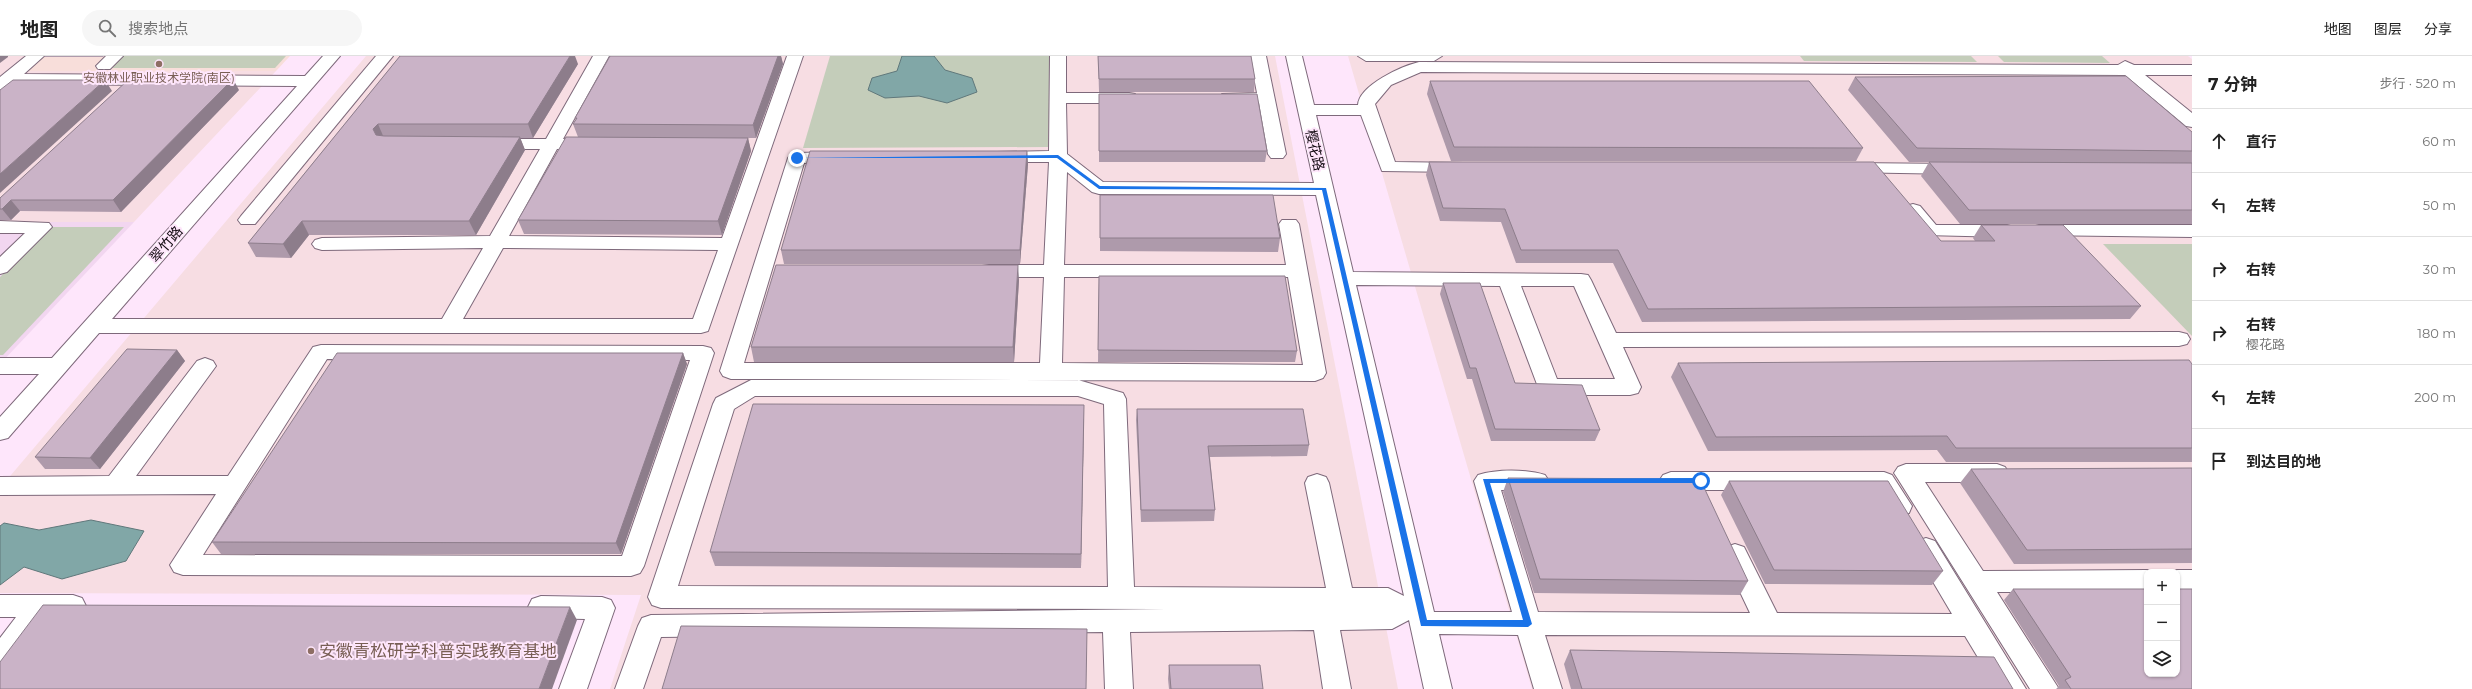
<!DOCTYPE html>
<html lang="zh">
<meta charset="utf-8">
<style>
:root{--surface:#fff;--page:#f6f6f6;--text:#222;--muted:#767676;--line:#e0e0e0}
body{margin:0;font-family:Montserrat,"Noto Sans SC",sans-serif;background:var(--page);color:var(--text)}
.controls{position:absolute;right:12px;bottom:12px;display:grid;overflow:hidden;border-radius:8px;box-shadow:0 1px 3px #0004}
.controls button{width:36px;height:36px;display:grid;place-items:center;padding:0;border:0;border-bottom:1px solid var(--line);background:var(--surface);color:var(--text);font:20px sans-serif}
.stop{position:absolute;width:12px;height:12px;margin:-9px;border:3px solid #1a73e8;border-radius:50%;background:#fff}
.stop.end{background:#1a73e8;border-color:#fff;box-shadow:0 1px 4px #0008}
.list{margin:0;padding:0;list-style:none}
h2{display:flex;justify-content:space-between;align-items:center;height:52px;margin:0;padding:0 16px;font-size:17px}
h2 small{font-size:13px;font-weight:400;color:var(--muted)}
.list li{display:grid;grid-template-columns:26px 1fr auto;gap:12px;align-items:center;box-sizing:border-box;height:64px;padding:0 16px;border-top:1px solid var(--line)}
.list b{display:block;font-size:15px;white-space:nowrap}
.list p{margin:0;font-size:13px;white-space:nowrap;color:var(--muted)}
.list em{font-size:13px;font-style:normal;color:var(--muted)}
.icon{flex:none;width:22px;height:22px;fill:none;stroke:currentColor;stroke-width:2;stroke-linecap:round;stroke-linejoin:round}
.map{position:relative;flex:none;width:2192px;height:633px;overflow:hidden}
header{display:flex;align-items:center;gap:24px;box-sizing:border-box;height:56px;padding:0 20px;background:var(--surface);border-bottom:1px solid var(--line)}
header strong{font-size:19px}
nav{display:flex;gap:22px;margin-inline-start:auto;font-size:14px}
.search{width:280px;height:36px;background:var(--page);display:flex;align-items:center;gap:10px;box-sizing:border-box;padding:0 14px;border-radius:22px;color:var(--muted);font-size:15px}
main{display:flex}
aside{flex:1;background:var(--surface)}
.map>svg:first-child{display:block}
</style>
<header>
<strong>地图</strong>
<div class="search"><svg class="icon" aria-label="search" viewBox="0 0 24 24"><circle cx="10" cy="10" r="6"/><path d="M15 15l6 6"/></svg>搜索地点</div>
<nav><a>地图</a><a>图层</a><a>分享</a></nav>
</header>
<main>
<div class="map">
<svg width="2192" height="633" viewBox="0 0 2192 633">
<rect width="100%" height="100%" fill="#fee6fb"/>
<polygon fill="#f2d6f0" points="0,166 134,166 0,308"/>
<g fill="#f7dde3" fill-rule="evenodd">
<polygon points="0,0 45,0 27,15 276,15 134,166 0,166"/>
<polygon points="366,0 1275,0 1398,633 610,633 641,539 0,537 0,432"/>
<path d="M1348 0H2188L2192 3V633H1532ZM2147 516H2177V618H2147Z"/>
</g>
<polygon fill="#f8deda" points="45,0 290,0 276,15 26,15"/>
<g fill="#c4cdba">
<polygon points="123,0 286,0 275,12 110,12"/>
<polygon points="830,0 1051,0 1048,91 803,92"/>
<polygon points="1800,0 1971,0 1977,6 1804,5"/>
<polygon points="1998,0 2102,0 2110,7 2004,6"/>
<polygon points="51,171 124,171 3,299 0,299 0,221"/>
<polygon points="2103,188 2192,188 2192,280"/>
</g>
<g fill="#81a7a7" stroke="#60787b">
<polygon points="902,0 934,0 945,14 972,22 977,36 947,47 919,40 885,42 868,34 872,22 897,15"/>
<polygon points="91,464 144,475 126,505 62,523 24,511 0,529 0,470 4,467 39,474"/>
</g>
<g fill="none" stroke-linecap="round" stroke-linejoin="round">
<defs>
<g id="minor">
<path d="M26 0H44L24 18 305 20 323 0H340L112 263H442L483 192 322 194 315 192 312 188 315 184 322 182 490 180 540 93H494L488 92 485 88 488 84 494 83H546L593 0H609L563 83 597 84 600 88 597 92 557 93 509 180 722 182 787 0H803L708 275 701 277H99L8 382 0 384V361L39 318H0V302H52L297 30 25 28 6 44 0 45V21ZM503 192 718 194 693 263H463Z"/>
<polygon points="106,0 123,0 110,13 98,13 96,10"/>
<polygon points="376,0 393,0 255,168 241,168 238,164 241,160"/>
<path d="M1050 0H1066V37H1129L1135 38 1137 42 1135 46 1129 47H1066L1067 98 1103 126 1314 127 1286 0H1302L1314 49H1358C1359 29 1402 10 1419 6L2118 9 2125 5 2134 9H2192V19H2145L2192 57V71L2186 70 2125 19 1421 16 1391 29 1375 48 1395 106 1464 107 1467 111 1464 115 1458 116 1382 115 1361 59H1316L1353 216 1581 218 1588 219 1591 224 1616 277 2179 276 2187 278 2190 283 2187 288 2179 290 1623 291 1641 331 1638 337 1630 339H1549L1541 337 1538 331 1500 230 1356 229 1434 556H1512L1474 425 1478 419C1496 413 1527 413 1545 419L1549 425 1545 431 1537 434H1501L1538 556 1750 557 1722 498 1726 491 1735 488 1744 491 1777 557 1952 558 1913 492 1917 485 1926 482 1935 485 2026 633H1997L1965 580 1545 579 1562 633H1534L1518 579 1439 578 1452 633H1424L1409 564 1392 573 1340 574 1351 633H1323L1314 574 1130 576 1133 633H1105L1103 576 661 581 643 633H615L638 570 642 562 651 559 1166 553 661 552 652 549 648 541 713 348 716 342 751 324H1078L1123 337 1126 343 1134 531 1326 532 1305 427 1308 421 1317 418 1326 421 1329 427 1352 532H1388L1404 540 1316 139 1099 138 1092 136 1067 116 1064 209H1286L1279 168 1282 164H1296L1299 168 1326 317 1323 322 1315 325 731 323 723 320 720 315 788 102 791 98 797 97 838 96 844 97 847 101 844 105 804 107 744 307H1040L1044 221H989L982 220 979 215 982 210 989 209H1044L1049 106H997L991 105 988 101 991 97 997 96 1049 95ZM1064 221H1288L1303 309 1062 307ZM1521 230H1574L1615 323H1557ZM755 340H1078L1104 348 1108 531 678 530 734 353Z"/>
<polygon points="1250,0 1266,0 1286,98 1283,102 1271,102 1268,98 1259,47 1222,46 1220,42 1222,38 1257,37"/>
<polygon points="1358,0 1442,0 1434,5 1366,5"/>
<polygon points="1850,107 1956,108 1962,109 1965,113 1962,117 1956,118 1844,116 1841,112 1844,108"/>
<polygon points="1913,148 1920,150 1936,169 2007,169 2014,171 2017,175 2014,179 2007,181 1924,179 1904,154 1906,150"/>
<polygon points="0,165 49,167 52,171 7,216 0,218 0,201 25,177 0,177"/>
<polygon points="2039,169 2192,169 2192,181 2032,179 2029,175 2032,171"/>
<path d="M321 289 703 290 711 292 714 297 644 510 640 517 631 520 183 519 174 516 170 509 216 438 0 439V421L109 420 197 305 205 302 213 305 216 310 136 420H228L313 291ZM327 303 690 304 622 500 203 499Z"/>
<polygon points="1906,408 1997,408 2005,411 2009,417 2005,423 1997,426 1925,426 1983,515 2147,514 2152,516 2147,516 2147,536 1997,536 2059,633 2030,633 1898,423 1894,417 1898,411"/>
<polygon points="1671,416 1884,416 1892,419 1912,450 1909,457 1900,459 1891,457 1877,434 1671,434 1663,431 1659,425 1663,419"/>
<polygon points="2177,514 2192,514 2192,536 2177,536 2177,516 2172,516"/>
<polygon points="0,539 73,539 82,542 86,550 82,558 73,561 47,561 10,611 0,615 0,582 16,561 0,561"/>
<polygon points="541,540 602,541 611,544 615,552 587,633 559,633 585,563 541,562 532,559 528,551 532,543"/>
</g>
</defs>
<use href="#minor" stroke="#7e697b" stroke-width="2"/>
<use href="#minor" fill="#fff" fill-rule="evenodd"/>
</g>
<g fill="#ae9aab">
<polygon points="45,0 104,0 103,1 45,1"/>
<polygon points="400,0 578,8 533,82 520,82 525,94 476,179 309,179 291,202 256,201 248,187"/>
<polygon points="610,0 781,0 783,8 756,82 748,82 751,95 722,179 524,178 518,164 578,81 573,68 576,64 575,62"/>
<polygon points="1098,0 1251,0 1255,23 1254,36 1099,36"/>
<polygon points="1855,21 2192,76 2192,168 1960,168 1921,120 1929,106 1938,106 1909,106 1848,34"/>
<polygon points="1430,25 1863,92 1856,105 1451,105 1427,38"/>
<polygon points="239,34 121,156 20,155 11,164 0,164 0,142"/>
<polygon points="1099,38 1267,95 1265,106 1099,106"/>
<polygon points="1027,95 1028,108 1020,208 784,208 781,194"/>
<polygon points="1429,106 1941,185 1975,185 1973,182 1981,169 2141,250 2130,263 1642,266 1613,207 1516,207 1501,166 1440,165 1426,119"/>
<polygon points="1100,139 1280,182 1278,196 1100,195"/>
<polygon points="1099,220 1297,295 1295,306 1098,306"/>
<polygon points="1019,224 1014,306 754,306 751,291"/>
<polygon points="1443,227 1515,327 1600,374 1595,385 1491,385 1472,323 1467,323 1440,238"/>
<polygon points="177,294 185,305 100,413 45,413 35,401"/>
<polygon points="683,297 687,308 621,498 221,498 212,486"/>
<polygon points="1678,307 2192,308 2192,406 1946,406 1937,394 1708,395 1671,321"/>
<polygon points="1137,353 1309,389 1307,400 1210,401 1215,454 1214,465 1141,466 1136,364"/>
<polygon points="1084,363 1081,512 715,510 710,496"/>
<polygon points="2192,412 2192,507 2014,508 1960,427 1971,413"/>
<polygon points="1508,422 1748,525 1740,539 1534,537 1503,436"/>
<polygon points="1729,425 1943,515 1932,529 1765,528 1721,439"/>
<polygon points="2013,533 2192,633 2056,633 2059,630 2004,544"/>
<polygon points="1570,594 2013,633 1571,633 1564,608"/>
<polygon points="1169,609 1263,633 1169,633 1168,623"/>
</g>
<g fill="#8d7d8b">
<polygon points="0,0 8,0 8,1 0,7"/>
<polygon points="570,0 575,0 578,8 533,82 528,68"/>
<polygon points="778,0 781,0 783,8 756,82 753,69"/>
<polygon points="233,23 239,34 121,156 113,144"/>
<polygon points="105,24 112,35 0,137 0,118"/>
<polygon points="378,68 384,82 380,86 373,73"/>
<polygon points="520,81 525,94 476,179 469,165"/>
<polygon points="748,82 751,95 722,179 718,165"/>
<polygon points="1027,95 1028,108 1020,208 1020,194"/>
<polygon points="11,144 20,155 11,164 2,153"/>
<polygon points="302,165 309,179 291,202 283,188"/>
<polygon points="1018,209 1019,224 1014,306 1013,291"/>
<polygon points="177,294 185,305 100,413 90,402"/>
<polygon points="683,297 687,308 621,498 616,487"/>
<polygon points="1084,349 1084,363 1081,512 1081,498"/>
<polygon points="570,551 577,564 552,633 539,633"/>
</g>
<g fill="#cab3c7" stroke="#8d7d8b">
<polygon points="400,0 570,0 528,68 378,68 373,73 376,79 384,80 520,81 469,165 302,165 283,188 248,187"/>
<polygon points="610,0 778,0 753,69 573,68 577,62 575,62"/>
<polygon points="1098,0 1251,0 1255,23 1099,23"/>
<polygon points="2126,20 2192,76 2192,95 1917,92 1855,21"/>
<polygon points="233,23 113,144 11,144 2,153 0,153 0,142 128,24"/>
<polygon points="13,24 105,24 0,118 0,34"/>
<polygon points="1430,25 1809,25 1863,92 1454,91"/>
<polygon points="1099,38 1257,38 1267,95 1099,95"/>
<polygon points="566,81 748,82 718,165 518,164"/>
<polygon points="810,95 1027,95 1020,194 781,194"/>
<polygon points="1429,106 1874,106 1941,185 1995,185 1981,169 2063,169 2141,250 1648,253 1618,194 1521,194 1505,153 1443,152"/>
<polygon points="1929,106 2192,107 2192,154 1969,154"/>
<polygon points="1100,139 1273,139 1280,182 1100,182"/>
<polygon points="776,209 1018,209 1013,291 751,291"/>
<polygon points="1099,220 1285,220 1297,295 1098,294"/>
<polygon points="1443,227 1480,227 1515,327 1582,329 1600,374 1495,373 1476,312 1470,312"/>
<polygon points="127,293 177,294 90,402 35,401"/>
<polygon points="337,297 683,297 616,487 212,486"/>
<polygon points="2189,304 2192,308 2192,392 1956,392 1947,380 1716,381 1678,307"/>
<polygon points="753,348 1084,349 1081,498 710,496"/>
<polygon points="1137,353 1303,353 1309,389 1208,390 1215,454 1141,454"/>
<polygon points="2192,412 2192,493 2027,494 1971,413"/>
<polygon points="1508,422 1700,423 1748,525 1540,523"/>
<polygon points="1729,425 1888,425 1943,515 1774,514"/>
<polygon points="2013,533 2147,533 2147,618 2177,618 2177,533 2192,533 2192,633 2071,633 2065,624 2071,621"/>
<polygon points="43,549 570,551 539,633 0,633 0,606"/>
<polygon points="681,570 1087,573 1086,633 662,633"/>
<polygon points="1570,594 1994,601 2013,633 1582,633"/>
<polygon points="1169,609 1260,609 1263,633 1171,633"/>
</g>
<polygon fill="#1a73e8" points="1058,99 1100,130 1326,132 1427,564 1523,564 1483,423 1701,422 1704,425 1701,427 1490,427 1532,568 1528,571 1421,570 1322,134 1099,133 1057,102 795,102"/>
<g fill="#8d6e63" stroke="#fee6fb" stroke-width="1.5">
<circle cx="159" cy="8" r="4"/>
<circle cx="311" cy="595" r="4"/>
</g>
<g text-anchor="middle" stroke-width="4" stroke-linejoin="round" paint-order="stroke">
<g font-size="12" fill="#785e54" stroke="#fee6fb">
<text x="159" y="26">安徽林业职业技术学院(南区)</text>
</g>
<g font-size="14" fill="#140c13" stroke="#fee6fb">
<text transform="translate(1315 94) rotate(77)" y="5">樱花路</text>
<text transform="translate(166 188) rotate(-49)" y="5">翠竹路</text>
</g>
<g font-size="17" fill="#785e54" stroke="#fee6fb" text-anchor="start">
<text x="319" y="601">安徽青松研学科普实践教育基地</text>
</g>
</g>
</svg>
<div class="controls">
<button>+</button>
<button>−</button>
<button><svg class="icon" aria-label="layers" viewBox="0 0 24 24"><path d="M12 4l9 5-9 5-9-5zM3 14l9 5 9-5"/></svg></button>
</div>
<div class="stop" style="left:1701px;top:425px"></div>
<div class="stop end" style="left:797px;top:102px"></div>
</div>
<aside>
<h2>7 分钟<small>步行 · 520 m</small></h2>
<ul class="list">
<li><svg class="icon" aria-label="ahead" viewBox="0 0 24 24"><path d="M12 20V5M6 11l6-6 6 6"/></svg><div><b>直行</b></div><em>60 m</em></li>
<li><svg class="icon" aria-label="left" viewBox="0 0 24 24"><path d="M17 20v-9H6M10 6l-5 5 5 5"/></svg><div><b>左转</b></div><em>50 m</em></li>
<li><svg class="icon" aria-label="right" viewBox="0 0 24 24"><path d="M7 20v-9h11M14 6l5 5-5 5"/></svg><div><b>右转</b></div><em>30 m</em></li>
<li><svg class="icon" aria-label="right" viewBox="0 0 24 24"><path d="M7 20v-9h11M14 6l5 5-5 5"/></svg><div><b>右转</b><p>樱花路</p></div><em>180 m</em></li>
<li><svg class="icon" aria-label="left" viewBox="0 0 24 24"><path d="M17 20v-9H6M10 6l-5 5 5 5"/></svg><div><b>左转</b></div><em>200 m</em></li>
<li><svg class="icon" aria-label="arrive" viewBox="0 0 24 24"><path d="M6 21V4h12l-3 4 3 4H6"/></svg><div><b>到达目的地</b></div></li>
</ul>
</aside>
</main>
